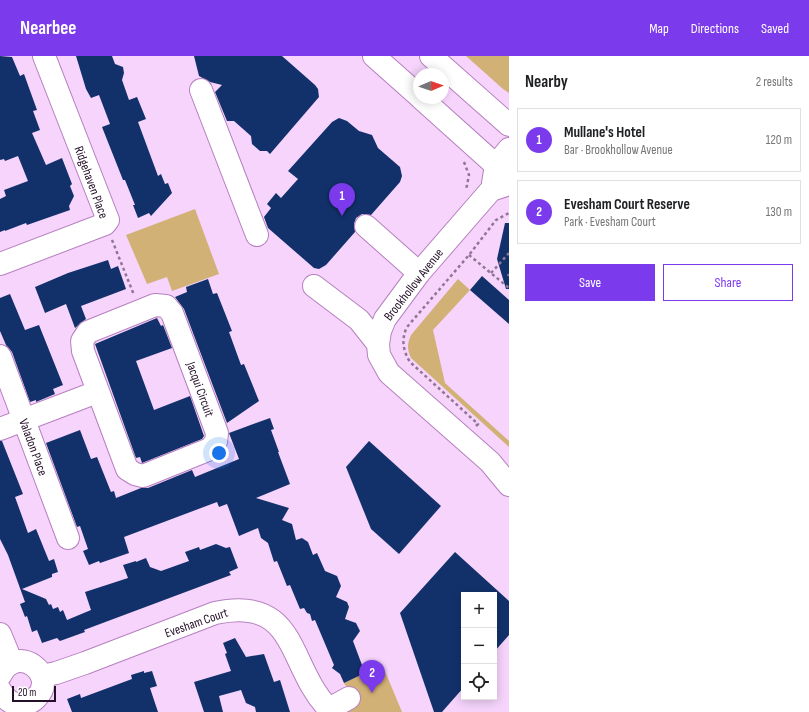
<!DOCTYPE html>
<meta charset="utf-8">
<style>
:root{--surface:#fff;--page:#f6f6f6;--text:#202124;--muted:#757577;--line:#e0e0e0;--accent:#7c3aed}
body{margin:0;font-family:"Sofia Sans Condensed",sans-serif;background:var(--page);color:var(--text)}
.controls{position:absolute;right:12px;bottom:12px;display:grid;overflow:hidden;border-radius:0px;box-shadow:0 2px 10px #0003}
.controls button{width:36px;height:36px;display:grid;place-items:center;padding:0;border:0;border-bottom:1px solid var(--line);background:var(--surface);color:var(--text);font:20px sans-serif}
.compass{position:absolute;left:413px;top:12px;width:36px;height:36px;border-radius:50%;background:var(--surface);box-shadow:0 2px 10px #0003;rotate:88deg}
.scale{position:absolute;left:12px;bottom:10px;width:44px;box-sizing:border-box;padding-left:4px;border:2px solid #241028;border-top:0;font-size:11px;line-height:14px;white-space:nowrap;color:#241028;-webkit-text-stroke:3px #fff;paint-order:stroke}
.you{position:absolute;left:219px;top:397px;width:14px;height:14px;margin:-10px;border:3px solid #fff;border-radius:50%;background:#1a73e8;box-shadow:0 0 0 6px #1a73e833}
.badge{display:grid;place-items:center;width:26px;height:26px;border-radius:50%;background:var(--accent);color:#fff;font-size:13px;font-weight:700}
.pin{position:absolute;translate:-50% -33px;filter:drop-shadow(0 1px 2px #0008)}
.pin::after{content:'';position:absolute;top:21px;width:14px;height:12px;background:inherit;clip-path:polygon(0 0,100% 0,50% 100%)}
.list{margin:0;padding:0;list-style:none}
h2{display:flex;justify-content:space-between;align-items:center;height:52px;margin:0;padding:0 16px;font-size:17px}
h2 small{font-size:13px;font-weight:400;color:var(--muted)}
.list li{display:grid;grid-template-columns:26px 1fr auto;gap:12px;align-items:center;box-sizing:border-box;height:64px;margin:0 8px 8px;padding:0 8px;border:1px solid var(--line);border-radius:0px}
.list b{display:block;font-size:15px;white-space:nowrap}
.list p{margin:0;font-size:13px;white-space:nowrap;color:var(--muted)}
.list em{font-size:13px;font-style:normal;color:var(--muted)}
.actions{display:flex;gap:8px;padding:12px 16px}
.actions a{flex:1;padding:9px 0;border:1px solid var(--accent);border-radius:0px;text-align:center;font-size:14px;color:var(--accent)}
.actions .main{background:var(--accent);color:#fff}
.icon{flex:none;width:22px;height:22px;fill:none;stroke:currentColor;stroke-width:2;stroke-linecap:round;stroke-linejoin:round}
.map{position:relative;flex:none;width:509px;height:656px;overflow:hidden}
header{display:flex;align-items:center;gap:24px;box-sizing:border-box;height:56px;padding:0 20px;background:var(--accent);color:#fff}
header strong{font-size:19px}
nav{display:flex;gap:22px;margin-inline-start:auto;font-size:14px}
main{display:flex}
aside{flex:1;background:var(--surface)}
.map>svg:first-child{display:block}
</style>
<header>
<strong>Nearbee</strong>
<nav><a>Map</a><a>Directions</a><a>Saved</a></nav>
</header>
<main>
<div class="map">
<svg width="509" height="656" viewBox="0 0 509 656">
<rect width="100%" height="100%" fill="#f6d4fc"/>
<g fill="#d2b177">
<polygon points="466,0 509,0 509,37 503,33"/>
<polygon points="195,153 219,218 172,235 167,221 147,228 126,179"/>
<path d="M458 223 470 234 433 274 445 327 509 385V391L411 302C407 293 407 288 411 279Z"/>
<polygon points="382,608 402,656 337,656 356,646 344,627"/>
</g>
<g fill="#12316b">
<polygon points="0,0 12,1 20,20 24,18 37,54 33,55 40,74 32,77 46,109 62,102 72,128 70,130 74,140 69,150 70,154 27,169 26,167 5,175 5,174 0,176 0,143 6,140 4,134 28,125 18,100 5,105 4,103 0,104"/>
<polygon points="76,0 112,0 115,8 123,11 124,17 122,24 129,44 137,41 146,63 138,66 158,120 161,118 165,128 168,127 172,137 151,160 149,157 138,162 133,149 135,149 125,124 123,124 102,71 110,68 99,39 91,42 86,33"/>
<polygon points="194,0 282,0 315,29 318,33 319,41 270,98 267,95 260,95 252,88 251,80 234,65 227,65 215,36 222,29 210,26 199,20"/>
<polygon points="339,62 347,65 359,75 372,79 378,92 400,111 402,120 400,126 371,159 362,158 356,162 354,168 355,176 326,209 319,213 314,212 268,172 264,161 271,152 267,148 276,137 281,142 298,123 288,115 332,66"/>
<polygon points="505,167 509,167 509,233 506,233 497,203"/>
<polygon points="108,204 111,213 118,210 126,233 81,250 86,263 75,272 66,248 45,257 35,231 68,217"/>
<polygon points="482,220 509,244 509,268 470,234"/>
<polygon points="208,223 213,238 217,237 232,275 229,276 241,309 244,308 259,345 227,367 184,253 175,241 187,236 186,231"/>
<polygon points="10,238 25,274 39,269 63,329 53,333 55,338 36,346 36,344 30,346 12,296 6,289 0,275 0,242"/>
<polygon points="157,262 161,270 163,269 172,292 136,305 154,354 190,340 204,380 202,383 142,407 140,401 136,402 95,288"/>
<polygon points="270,362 274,373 271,374 279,396 278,396 290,428 256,442 289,452 282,464 292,468 296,484 302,482 308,486 313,499 317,497 325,515 337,520 341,530 336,541 347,546 349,551 345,563 356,567 360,575 353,585 365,617 344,627 340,618 332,612 334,609 315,564 312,565 310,558 307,557 304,552 300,553 290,529 287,530 277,505 274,506 268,487 261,482 258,472 239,480 227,448 219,451 217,446 124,481 129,497 100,507 99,505 89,509 83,495 88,493 80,470 77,471 46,387 80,374 91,403 97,401 111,436 114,435 116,442 141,432 148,432 192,414 195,421 239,403 229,377"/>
<polygon points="0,385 2,385 23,438 15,441 28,477 36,473 49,505 54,503 58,516 52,518 52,521 22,533 46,543 49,549 51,548 53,553 58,551 60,556 63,554 67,564 91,554 85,536 128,522 123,509 136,505 136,506 146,502 150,511 161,515 189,505 185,496 199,491 200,494 216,488 226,492 230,491 238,512 229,516 231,519 84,574 85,576 60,585 57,582 42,587 37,574 32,576 27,560 25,561 20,548 25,546 8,499 0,483"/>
<polygon points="369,385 441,450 399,498 371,473 346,411"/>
<polygon points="455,496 509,545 509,579 494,596 494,539 464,539 464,631 442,656 434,656 400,557"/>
<polygon points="235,582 246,601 264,598 274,626 280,624 290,656 256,656 255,651 246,647 241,634 219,640 223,656 204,656 194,626 231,615 225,598 227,597 223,587"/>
<polygon points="144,615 144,617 152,615 157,630 150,632 158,656 72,656 67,643 80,638 81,642 132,623 131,619"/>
</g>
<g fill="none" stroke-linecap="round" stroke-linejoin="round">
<defs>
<g id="minor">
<polyline points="201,34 257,179"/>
<polyline points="493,127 496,109 509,93"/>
<polyline points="509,128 491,134 419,217 385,263 380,275 378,288 379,299 389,317 490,406 509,429"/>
<polyline points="366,170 419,217"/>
<polyline points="0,208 105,168 108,164 44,0"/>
<polyline points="314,230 359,264 378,288"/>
<polygon points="155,249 166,250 172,257 217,377 216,386 210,393 143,420 135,418 127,413 83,295 82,285 88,276"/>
<polyline points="0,300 68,482"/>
<polyline points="0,373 97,336"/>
<polyline points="0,578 12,607"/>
<path d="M0 620C16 585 60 619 36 642 32 646 28 648 22 649 12 649 5 643 0 634"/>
<path d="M42 620 56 617 85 607 215 557C299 539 287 611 329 653"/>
<polyline points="329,656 329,653 349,642"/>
</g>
<g id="major">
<polyline points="374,0 419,40"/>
<polyline points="431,0 509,69"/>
<polyline points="421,42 509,121"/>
</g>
</defs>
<use href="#minor" stroke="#b680bf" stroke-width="24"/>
<use href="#major" stroke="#b680bf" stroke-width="24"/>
<g stroke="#907595" stroke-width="2.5" stroke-dasharray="3 3" stroke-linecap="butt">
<polyline points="464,106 469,119 466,134"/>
<polyline points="112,184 134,239"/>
<polyline points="469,199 509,232"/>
<polyline points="491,217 509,197"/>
<polyline points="508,218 509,220"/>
<path d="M476 370 478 368 410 306C403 295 401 283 407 271L469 199 496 164 509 157"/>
</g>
<use href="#minor" stroke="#fff" stroke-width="22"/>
<use href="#major" stroke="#fff" stroke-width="22"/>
</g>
<g text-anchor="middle" stroke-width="4" stroke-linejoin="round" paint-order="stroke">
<g font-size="13" fill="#241028" stroke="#fff">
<text transform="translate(92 126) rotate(70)" y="5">Ridgehaven Place</text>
<text transform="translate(413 228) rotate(-52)" y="5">Brookhollow Avenue</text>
<text transform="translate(201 333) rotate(70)" y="5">Jacqui Circuit</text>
<text transform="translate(34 391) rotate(70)" y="5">Valadon Place</text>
<text transform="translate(196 566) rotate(-19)" y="5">Evesham Court</text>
</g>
</g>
</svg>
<div class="controls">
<button>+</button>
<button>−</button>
<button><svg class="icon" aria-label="locate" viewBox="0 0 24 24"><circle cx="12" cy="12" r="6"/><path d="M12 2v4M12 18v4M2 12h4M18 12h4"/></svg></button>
</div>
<svg class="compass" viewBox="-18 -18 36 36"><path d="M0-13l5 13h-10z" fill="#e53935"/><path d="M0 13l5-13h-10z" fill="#757577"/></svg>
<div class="scale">20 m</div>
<div class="you"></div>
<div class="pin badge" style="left:342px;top:160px">1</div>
<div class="pin badge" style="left:372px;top:637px">2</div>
</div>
<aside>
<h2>Nearby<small>2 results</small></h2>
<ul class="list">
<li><span class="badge">1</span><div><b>Mullane's Hotel</b><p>Bar · Brookhollow Avenue</p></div><em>120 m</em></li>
<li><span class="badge">2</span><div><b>Evesham Court Reserve</b><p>Park · Evesham Court</p></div><em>130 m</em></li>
</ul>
<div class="actions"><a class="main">Save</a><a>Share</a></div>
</aside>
</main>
